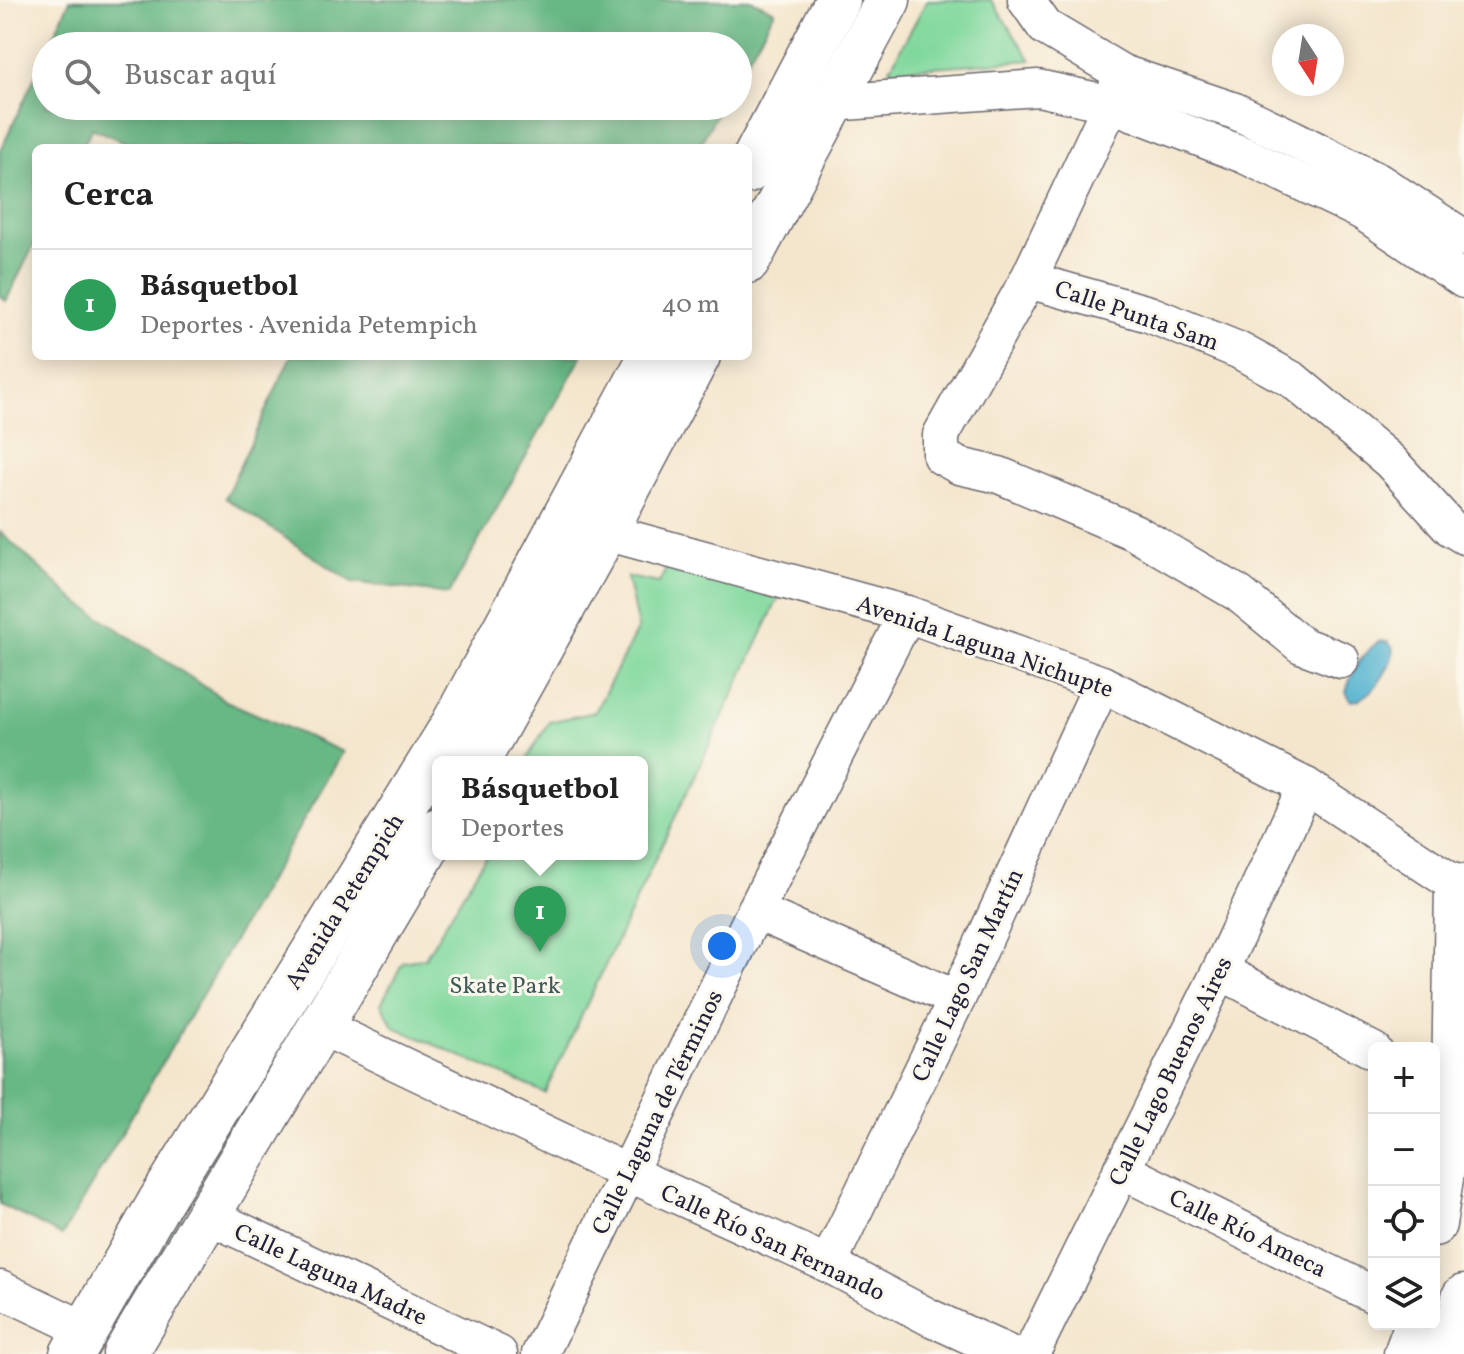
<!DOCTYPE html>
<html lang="es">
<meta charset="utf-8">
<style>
:root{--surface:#fff;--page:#f6f6f6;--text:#222;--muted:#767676;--line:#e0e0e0;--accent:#db2777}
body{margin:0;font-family:Vollkorn,serif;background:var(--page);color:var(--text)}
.controls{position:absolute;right:24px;bottom:24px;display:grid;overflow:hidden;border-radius:12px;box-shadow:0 4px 20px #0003}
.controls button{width:72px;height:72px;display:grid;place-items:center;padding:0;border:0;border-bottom:2px solid var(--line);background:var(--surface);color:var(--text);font:40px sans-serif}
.compass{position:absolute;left:1272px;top:24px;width:72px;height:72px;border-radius:50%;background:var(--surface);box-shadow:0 4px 20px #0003;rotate:168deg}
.you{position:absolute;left:722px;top:946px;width:28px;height:28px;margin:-20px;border:6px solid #fff;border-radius:50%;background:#1a73e8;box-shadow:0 0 0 12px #1a73e833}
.badge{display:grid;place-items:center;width:52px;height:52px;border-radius:50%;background:var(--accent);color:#fff;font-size:26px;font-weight:700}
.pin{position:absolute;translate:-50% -66px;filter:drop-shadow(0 2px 4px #0008)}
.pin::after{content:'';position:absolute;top:42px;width:28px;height:24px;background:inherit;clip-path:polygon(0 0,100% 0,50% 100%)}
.popup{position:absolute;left:432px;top:756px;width:216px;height:104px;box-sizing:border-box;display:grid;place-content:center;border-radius:12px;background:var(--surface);filter:drop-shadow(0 2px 6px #0005);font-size:26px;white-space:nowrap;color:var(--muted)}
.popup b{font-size:30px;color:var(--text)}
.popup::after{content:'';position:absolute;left:50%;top:100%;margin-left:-16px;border:16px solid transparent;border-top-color:var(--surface)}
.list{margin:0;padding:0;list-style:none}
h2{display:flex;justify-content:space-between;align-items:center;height:104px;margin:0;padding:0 32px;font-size:34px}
h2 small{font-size:26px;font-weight:400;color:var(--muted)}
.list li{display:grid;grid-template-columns:52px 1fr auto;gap:24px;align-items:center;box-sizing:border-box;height:112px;padding:0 32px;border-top:2px solid var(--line)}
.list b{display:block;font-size:30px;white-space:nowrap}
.list p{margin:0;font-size:26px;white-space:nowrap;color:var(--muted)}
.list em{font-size:26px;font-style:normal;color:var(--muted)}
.icon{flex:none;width:44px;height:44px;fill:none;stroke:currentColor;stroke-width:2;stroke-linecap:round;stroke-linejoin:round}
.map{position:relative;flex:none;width:1464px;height:1354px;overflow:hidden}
.search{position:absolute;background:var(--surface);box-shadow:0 4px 20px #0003;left:32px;top:32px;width:720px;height:88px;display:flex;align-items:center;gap:20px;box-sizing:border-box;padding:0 28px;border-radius:44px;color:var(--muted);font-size:30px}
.panel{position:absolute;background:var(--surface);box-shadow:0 4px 20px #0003;left:32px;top:144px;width:720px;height:216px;border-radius:12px}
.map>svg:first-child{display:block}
</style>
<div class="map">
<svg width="1464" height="1354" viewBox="0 0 1464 1354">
<rect width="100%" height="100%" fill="#fbf7ec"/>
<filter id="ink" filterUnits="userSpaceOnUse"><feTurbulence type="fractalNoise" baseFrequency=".0125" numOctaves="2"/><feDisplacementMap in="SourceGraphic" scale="16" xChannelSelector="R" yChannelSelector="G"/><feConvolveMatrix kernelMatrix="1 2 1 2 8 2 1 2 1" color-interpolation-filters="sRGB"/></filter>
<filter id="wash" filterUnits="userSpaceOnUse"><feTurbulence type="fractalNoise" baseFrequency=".006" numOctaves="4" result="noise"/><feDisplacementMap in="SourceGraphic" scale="32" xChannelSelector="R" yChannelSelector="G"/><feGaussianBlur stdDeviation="1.8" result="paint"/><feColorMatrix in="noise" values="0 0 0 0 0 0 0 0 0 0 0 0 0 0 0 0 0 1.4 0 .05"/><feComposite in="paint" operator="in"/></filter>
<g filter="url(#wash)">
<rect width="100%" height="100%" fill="#f4e6cd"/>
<g fill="#80d89d" stroke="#517d6c" stroke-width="2">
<polygon points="927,0 991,0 1031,60 889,70"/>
<polygon points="667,567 779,597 545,1093 394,1027 381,1004 403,962 425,958 487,854 642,854 642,762 525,762 549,722 595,712 638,628 627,577 659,583"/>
<polygon points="273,1057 276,1058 267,1075 102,1354 95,1354"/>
</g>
<g fill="#68b884" stroke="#456d60" stroke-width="2">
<polygon points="70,0 752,0 775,11 738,76 738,46 49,46"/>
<polygon points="46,53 46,106 721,106 698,148 139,148 92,128 82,148 36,148 36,241 6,301 0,296 0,152"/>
<polygon points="291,356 582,356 449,594 352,582 225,498"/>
<polygon points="0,532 76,601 226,701 343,752 62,1236 0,1204"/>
</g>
<path fill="#50b1cf" stroke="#396a85" stroke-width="2" d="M1379 641 1388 642 1394 650C1390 668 1372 701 1351 701L1346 693C1351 671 1361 655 1379 641Z"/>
</g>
<g filter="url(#ink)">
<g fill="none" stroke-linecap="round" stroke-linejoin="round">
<defs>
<g id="street">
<polyline points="1026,0 1045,27 1122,73 1235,111 1292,138 1379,182 1464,238"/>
<polyline points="1122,73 1111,104 1028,280 941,435 941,456 959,466 999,475 1134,532 1239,594 1301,645 1341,660"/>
<polyline points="831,103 1038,88 1111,104 1244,155 1363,212 1464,280"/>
<polyline points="1028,280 1149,314 1238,350 1293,380 1390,461 1451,528 1464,536"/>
<polyline points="605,532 907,614 1102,684 1306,786 1464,890"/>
<polyline points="755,911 957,999"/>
<polyline points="1220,971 1374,1051"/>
<polyline points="320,1026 628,1173 828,1264 929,1317 1010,1354"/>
<polyline points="1121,1170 1374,1295"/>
<polyline points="207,1215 499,1354"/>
<polyline points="828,1264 957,999 1102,684"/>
<polyline points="0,1289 86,1330"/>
<polyline points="540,1354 755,911 907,614"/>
<polyline points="1031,1354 1220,971 1306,786"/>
</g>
<g id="secondary">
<polyline points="748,171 838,0"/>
<polyline points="748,261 888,0"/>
<polyline points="477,762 605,532 698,356"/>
<polyline points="1434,1224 1454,1093 1457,886"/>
<polyline points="72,1354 161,1200 453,725 651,356"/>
<polyline points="125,1354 438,829"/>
<polyline points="1406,1354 1417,1324"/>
<polyline points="1450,1354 1458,1333 1464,1297"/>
</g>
</defs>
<use href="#street" stroke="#6c676e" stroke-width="39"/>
<use href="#secondary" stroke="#6c676e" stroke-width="47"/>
<use href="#street" stroke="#fff" stroke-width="36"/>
<use href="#secondary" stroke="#fff" stroke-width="44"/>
</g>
</g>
<g text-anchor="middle" stroke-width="6" stroke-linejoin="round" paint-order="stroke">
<g font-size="24" fill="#22223b" stroke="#fbf7ec">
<text transform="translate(1137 315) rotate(19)" y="8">Calle Punta Sam</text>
<text transform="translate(985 646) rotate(19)" y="8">Avenida Laguna Nichupte</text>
<text transform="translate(344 901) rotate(-58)" y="8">Avenida Petempich</text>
<text transform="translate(967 975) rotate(-65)" y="8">Calle Lago San Martín</text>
<text transform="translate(1170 1071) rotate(-64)" y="8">Calle Lago Buenos Aires</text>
<text transform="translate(657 1112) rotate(-64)" y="8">Calle Laguna de Términos</text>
<text transform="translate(1248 1233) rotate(26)" y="8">Calle Río Ameca</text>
<text transform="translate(773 1242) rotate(25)" y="8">Calle Río San Fernando</text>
<text transform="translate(331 1274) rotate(25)" y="8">Calle Laguna Madre</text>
</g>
<g font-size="24" fill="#3e5958" stroke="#fbf7ec">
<text x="505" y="993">Skate Park</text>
</g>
</g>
</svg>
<div class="controls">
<button>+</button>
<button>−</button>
<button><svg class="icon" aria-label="locate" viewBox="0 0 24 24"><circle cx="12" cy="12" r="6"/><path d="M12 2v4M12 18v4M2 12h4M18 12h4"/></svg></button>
<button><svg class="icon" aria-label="layers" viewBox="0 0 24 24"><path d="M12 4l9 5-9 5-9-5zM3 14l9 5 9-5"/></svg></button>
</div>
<svg class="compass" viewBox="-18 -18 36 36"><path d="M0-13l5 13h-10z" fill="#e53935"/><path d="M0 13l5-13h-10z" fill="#767676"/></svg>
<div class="you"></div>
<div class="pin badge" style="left:540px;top:952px;background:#2e9e5b">1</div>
<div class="popup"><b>Básquetbol</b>Deportes</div>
<div class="search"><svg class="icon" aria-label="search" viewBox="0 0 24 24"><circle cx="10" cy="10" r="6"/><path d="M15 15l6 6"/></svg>Buscar aquí</div>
<section class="panel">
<h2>Cerca<small></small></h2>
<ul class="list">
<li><span class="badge" style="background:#2e9e5b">1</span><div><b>Básquetbol</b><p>Deportes · Avenida Petempich</p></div><em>40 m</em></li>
</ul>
</section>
</div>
